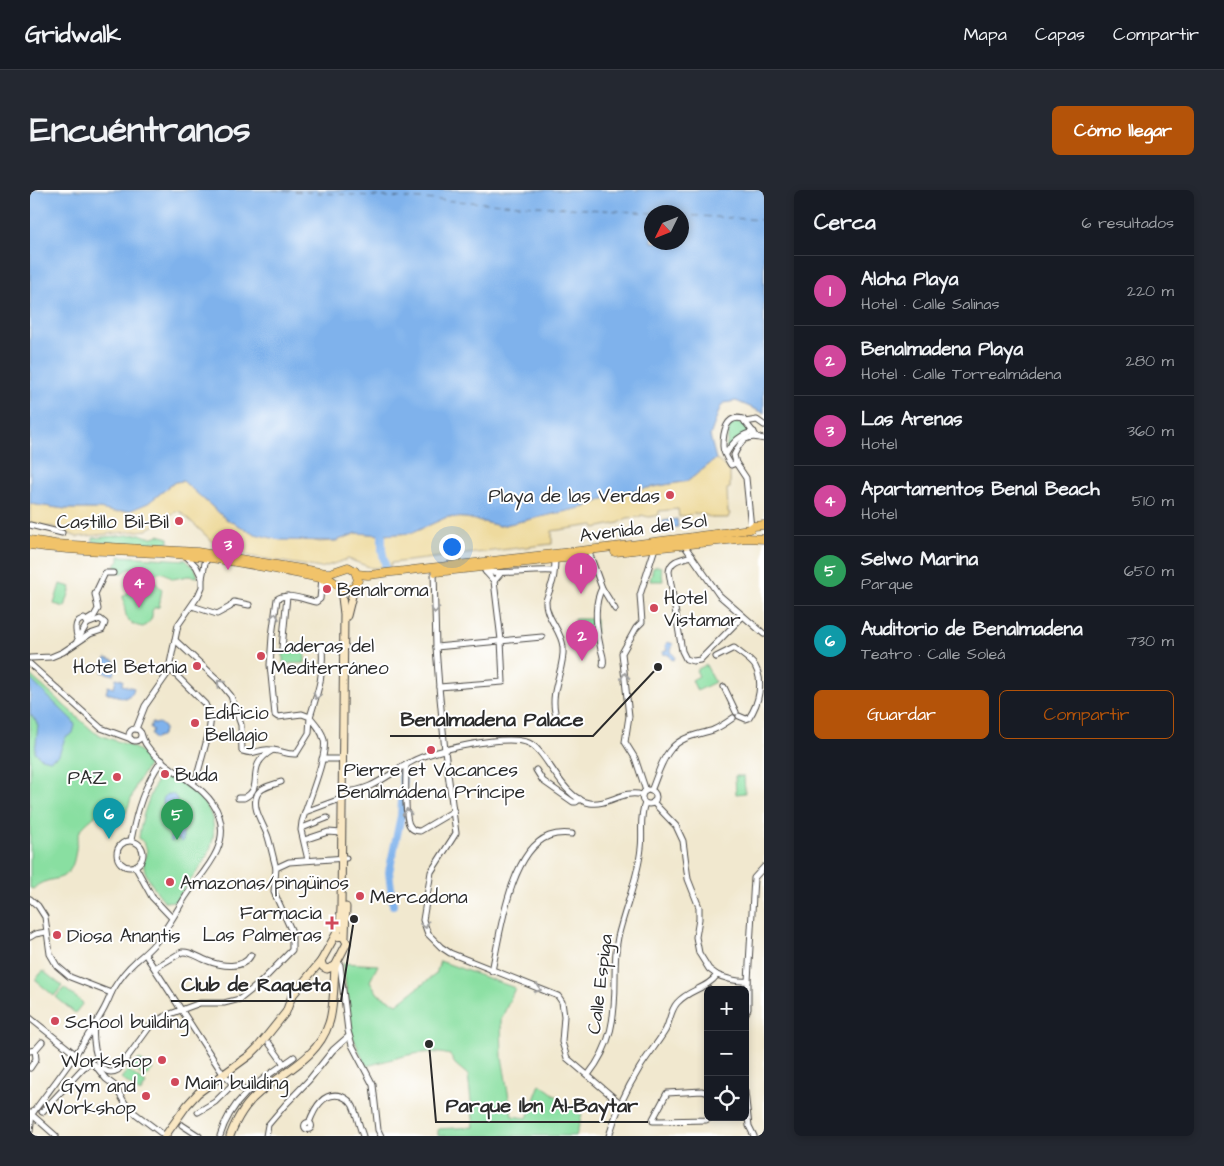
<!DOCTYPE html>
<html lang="es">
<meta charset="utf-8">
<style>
:root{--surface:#171b24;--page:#242831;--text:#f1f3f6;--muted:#9ea1a6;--line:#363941;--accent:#b45309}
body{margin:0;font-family:"Architects Daughter",sans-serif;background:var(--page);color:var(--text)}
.controls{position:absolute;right:15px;bottom:15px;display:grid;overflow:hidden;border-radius:8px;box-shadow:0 2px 8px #0003}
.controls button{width:45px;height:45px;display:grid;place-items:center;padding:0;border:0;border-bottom:1px solid var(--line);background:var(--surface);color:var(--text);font:25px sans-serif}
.compass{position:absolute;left:614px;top:15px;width:45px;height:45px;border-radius:50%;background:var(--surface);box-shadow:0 2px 8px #0003;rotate:227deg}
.you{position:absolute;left:421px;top:356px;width:18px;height:18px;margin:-12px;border:4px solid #fff;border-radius:50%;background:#1a73e8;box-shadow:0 0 0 8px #1a73e833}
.badge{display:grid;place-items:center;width:32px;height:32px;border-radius:50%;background:var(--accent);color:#fff;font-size:16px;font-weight:700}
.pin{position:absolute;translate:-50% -41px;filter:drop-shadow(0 1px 2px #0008)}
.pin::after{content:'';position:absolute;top:26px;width:18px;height:15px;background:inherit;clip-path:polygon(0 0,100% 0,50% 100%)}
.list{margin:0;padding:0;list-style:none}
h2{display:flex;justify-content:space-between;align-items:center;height:65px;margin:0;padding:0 20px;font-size:21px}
h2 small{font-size:16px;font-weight:400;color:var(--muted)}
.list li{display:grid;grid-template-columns:32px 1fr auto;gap:15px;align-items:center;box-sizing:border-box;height:70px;padding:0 20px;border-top:1px solid var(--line)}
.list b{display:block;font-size:19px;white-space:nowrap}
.list p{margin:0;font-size:16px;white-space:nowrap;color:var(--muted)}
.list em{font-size:16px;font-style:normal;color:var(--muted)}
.actions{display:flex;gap:10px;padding:15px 20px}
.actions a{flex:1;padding:11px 0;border:1px solid var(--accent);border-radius:8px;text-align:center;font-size:18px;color:var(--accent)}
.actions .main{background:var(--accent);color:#fff}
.icon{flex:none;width:28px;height:28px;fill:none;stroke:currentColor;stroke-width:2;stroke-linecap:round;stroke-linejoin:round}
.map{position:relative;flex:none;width:734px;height:946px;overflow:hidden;border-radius:8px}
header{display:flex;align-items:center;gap:30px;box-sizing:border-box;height:70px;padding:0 25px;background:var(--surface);border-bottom:1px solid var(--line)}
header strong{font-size:24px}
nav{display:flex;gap:28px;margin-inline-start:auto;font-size:18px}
.intro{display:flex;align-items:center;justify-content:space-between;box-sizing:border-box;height:120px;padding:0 30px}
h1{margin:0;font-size:35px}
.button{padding:12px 22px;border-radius:8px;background:var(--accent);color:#fff;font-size:18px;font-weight:700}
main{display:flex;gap:30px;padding:0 30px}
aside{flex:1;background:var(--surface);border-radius:8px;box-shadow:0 2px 8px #0003}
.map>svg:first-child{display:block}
</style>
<header>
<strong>Gridwalk</strong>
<nav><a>Mapa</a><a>Capas</a><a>Compartir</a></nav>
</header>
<div class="intro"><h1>Encuéntranos</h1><a class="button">Cómo llegar</a></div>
<main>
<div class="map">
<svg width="734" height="946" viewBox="0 0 734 946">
<rect width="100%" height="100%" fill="#fff"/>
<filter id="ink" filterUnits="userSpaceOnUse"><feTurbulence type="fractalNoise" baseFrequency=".02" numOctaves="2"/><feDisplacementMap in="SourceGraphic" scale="10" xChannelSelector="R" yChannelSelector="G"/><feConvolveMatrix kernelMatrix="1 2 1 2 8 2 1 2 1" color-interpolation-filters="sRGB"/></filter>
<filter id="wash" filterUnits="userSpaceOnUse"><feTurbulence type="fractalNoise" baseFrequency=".0096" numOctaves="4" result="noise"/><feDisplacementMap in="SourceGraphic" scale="20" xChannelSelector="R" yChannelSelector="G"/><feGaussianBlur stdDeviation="1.12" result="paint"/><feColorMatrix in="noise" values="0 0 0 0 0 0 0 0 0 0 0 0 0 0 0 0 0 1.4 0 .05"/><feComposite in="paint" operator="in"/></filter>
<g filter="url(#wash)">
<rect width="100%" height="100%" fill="#f1e8cf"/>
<g fill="#89dfa1" stroke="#5a8566">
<polygon points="702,232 715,234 720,241 696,260 700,234"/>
<path d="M110 344C117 347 121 349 128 345L139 348V353L121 352V355L63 352V348Z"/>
<path d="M89 366 156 370 166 380 168 387 158 386 143 389 134 383 128 382 124 387C125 393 128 396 132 399L129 417 124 418 122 421C123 429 120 432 113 437 93 434 96 423 93 406L110 394 111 387 103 378 99 379 91 384 84 376 89 371Z"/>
<polygon points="627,376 631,377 633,391 620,391 623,378"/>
<polygon points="30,394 41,397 35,417 24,414"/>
<rect x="545" y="429" width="21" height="13"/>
<polygon points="275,459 275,473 253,474 253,460"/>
<polygon points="676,475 685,492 667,501 662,490 669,486 666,480"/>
<path d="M0 485 64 542C80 551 112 555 120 572L106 595 96 623 77 617C70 622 54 634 50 641 45 653 47 669 40 680 32 693 15 686 3 699L0 698Z"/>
<path d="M129 585C142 584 152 594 162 601 173 609 181 620 183 633 188 664 161 686 146 711L135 712C128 703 116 689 114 677 112 665 124 662 109 648 111 626 120 606 129 585Z"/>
<polygon points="705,586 714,586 715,603 706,604"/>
<path d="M410 771 485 798 471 830 472 867 482 926 497 928 510 894 552 925 546 946H408V939L444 937 438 885 425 874 420 865C391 857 363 870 336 876L322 845 313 773 348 775 340 791 348 804 367 814 406 784Z"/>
<polygon points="13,781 32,796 24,806 5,790"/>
<polygon points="34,798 53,813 45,823 26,807"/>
<polygon points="109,869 123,879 115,888 102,878"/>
<polygon points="98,880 116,894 110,903 91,888"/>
</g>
<polygon fill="#eeda9e" stroke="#8c8264" points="686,269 700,281 700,298 697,299 698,322 700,323 698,328 682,328 670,323 649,327 648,319 629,321 629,325 619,327 611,325 610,327 597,328 589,333 565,338 564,335 522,341 522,354 361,373 361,376 342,378 318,369 291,378 224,367 199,361 187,351 183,352 151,322 146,321 117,340 47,347 21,336 20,337 0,334 0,314 35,319 69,319 84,322 118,313 145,292 153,291 196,329 289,352 306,351 327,343 352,345 382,343 417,327 437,328 470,336 555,317 588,303 658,291"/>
<g fill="#7fb2ec" stroke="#556e8c" fill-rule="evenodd">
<path d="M0 0H734V223L706 211 694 213 690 218 680 246 686 269 658 291 588 303 555 317 470 336 437 328 417 327 382 343 352 345 327 343 306 351 250 350 225 344 196 329 153 291 145 292 118 313 99 321 84 322 69 319H35L0 314ZM622 22H652V52H622Z"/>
<polygon points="647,329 648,337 634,338 633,331"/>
<polygon points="638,452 643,454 641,461 645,467 644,470 641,469 639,465 633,464 633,462 637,460 635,455"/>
<polygon points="76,468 85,471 83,476 86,477 84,485 72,482"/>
<polygon points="86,488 93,490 92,495 104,498 102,504 95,508 76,503 78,496 84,498"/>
<polygon points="0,489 42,530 45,535 43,543 35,548 29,565 20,570 11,568 5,562 8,536 6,531 0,524"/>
<polygon points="122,532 124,534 129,533 134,537 134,541 131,546 127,547 124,550 121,544 123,540 120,538"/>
<circle cx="140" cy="611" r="7"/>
<polygon points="143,638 153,641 153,651 151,652 149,649 145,649 141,652 140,649"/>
</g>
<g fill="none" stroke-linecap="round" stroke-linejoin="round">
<g stroke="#7fb2ec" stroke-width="8">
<polyline points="352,345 352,360 356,379"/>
<polyline points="363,715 359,682 371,626 373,597 372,581"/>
</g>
<g stroke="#485a6f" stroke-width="1" stroke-dasharray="6 5" stroke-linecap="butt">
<polyline points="243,0 622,23"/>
<polyline points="652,25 734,30"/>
</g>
</g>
</g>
<g filter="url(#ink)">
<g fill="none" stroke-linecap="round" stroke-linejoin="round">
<defs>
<g id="street">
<polyline points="715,232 727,230 734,235"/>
<path d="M696 264C702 253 710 244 724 242"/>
<path d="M706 273 701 275C698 270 693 263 693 256 693 243 696 224 713 229L727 247"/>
<polyline points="0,335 32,343"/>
<path d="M721 338 716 288 706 273 704 265C711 250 716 244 734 249"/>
<polyline points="654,355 689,405 734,444"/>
<path d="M560 365 572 398C563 415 566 437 570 455 571 462 575 468 573 475"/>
<polyline points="156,366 166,376 172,388 175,373 178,368"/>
<path d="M524 366C526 372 524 390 521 396 520 401 517 406 516 411 515 427 532 441 533 457 535 479 520 499 525 522"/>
<path d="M662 366C651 369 640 370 639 382L652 461 656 469 663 471 670 470 713 426"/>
<polyline points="455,381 464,391 470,384"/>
<polyline points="404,382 406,457 409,497 415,561 426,643 401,682 393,730 398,744 411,757 420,763 528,806 532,812 534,826 532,852 537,868 590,913"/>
<path d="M456 382C478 384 500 380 523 381"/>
<polyline points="572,398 585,419"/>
<polyline points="257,406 252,458 316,457"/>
<polyline points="162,416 187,424 200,417 204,412 219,415"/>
<polyline points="56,431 64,426 68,419 65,404 75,383 83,383"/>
<path d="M145 450 187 489 201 506 211 535 212 561C227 566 228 558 241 560 250 560 257 565 266 564L279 543 280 527 272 524 248 527 245 525 240 475 242 446 247 409C257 402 275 410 286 412L290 409 292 388"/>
<path d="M47 451 57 434 54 429C45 430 45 438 47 446H50"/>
<polyline points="406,457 512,447"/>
<path d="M686 467 704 458C711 464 720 469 725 476 734 492 729 513 719 528L716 529 709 526"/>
<polyline points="0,468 21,467 33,462 60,444 72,440 75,433 70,429 57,434"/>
<polyline points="0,474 71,538 101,549"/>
<polyline points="139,478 175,514 181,527 179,542 167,586 163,593"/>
<polyline points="409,497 473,492 471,450 464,391"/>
<polyline points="694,497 706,522"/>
<circle cx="105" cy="545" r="6"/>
<polyline points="106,539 115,516 138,483 148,435 168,406 172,397 172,388"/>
<polyline points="292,569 313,569"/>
<path d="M376 575C376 586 374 629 380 636 382 640 386 641 390 641L424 621"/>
<polyline points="506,580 513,591 543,612 546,612 550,609"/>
<circle cx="619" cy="607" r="7"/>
<polyline points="616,601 605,568 595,552 599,526 592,463 606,438 612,432 610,405 625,358"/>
<path d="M621 601C627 587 631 570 641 559 652 546 668 545 683 540 690 537 696 533 703 528"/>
<path d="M313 602C343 601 356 585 381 572 403 560 472 545 496 552 517 557 530 609 560 613 578 616 594 599 612 605"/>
<path d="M208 608H214C237 596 212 577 243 560"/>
<polyline points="623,612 646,636 653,651 658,689 669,717 669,729 666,747 669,763 679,779 687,785"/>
<polyline points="275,622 313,608"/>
<polyline points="272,638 297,628"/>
<path d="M101 650C107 619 114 596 132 570"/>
<polyline points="274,650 298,642 312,643"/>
<circle cx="100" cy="664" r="13"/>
<path d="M278 670 271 640 272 632C277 614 298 565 294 550 292 541 286 534 280 527 288 501 294 485 292 458"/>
<polyline points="105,676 122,707 142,728"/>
<path d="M246 678C243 667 241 657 238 647 234 635 221 618 227 605 230 597 243 595 251 592"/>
<polyline points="0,709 8,716 15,727 20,764 27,776 40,787 81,803"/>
<polyline points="0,747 5,744 16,742"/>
<polyline points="115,764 193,884 203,894 217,901"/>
<polyline points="308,772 310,775 318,841 322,855 343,895 348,940 351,946"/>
<path d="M125 778 152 762C161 761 169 768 178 771 191 776 213 780 221 765"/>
<path d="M462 781C470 744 480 661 519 646 527 643 534 643 542 644"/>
<polyline points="715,825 718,819 718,791 724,688 734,677"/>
<polyline points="0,828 45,864"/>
<path d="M64 836C62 848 66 892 88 880L121 835 135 826 170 813H194L210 809 230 793 262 760V742L244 702 246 678 259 672 316 668"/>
<polyline points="239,853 254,874"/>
<polyline points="0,861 5,860 12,852"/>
<polyline points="0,878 6,869 5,860"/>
<path d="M558 885C582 855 585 827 585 789 585 775 585 761 588 747 595 717 608 689 611 658 613 643 609 628 615 613"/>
<polyline points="715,902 719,936 724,946"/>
<polyline points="678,903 672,901 637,903 623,929 623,931 630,931 676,930 681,927"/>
<polyline points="12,922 53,878 61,873 64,874 76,889 84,895 98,918 135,946"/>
<polyline points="168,922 185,912 203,894"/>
<polyline points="0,923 26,946"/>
<path d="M2 924C20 899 40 874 57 847 63 837 71 826 76 815 79 809 81 803 84 798 90 788 97 779 106 771 112 766 119 760 125 753 137 739 146 722 156 706 172 682 200 658 189 626 177 589 119 577 111 543"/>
<circle cx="278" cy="936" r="3.5"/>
<path d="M279 933C284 919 293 901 311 906 316 908 321 912 323 916 327 925 329 936 333 946"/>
<polyline points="152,935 169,946"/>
<polyline points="0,941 2,924"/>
<path d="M190 946C202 906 232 890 264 867"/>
<polyline points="236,946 238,935 255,915 279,890 303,860 319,846"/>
<path d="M579 946C586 922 596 900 609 879 617 866 627 854 635 841 640 832 640 821 647 813 659 799 677 799 687 785 698 789 707 792 718 791"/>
</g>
<g id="secondary">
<polyline points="317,426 324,398"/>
<polyline points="305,747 313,746 317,753 305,776 297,779 293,777 291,771 310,737 311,718 314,424 311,399"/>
<polyline points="315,747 316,717"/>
<polyline points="135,946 157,915 168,903 220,865 228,857 256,822 262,806 291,771"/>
<path d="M200 946C206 930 216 913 230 902 255 881 288 868 299 833 304 819 304 791 305 776"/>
</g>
<g id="primary">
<path d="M0 350 25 354 167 362 296 383H300L318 377 325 381 328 390 324 398 315 400 301 390C253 381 205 370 157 365 105 360 52 363 0 355"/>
<polyline points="585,362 717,348 734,349"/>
<polyline points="406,382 544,367"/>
<path d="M327 384 338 385C465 370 593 358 720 339L724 336 734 335"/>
</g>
</defs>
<use href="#street" stroke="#494744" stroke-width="7"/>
<use href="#secondary" stroke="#494744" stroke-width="9"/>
<use href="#primary" stroke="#494744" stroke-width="9"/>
<use href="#street" stroke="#fff" stroke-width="5"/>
<use href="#secondary" stroke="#f9e7c3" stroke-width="7"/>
<use href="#primary" stroke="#f1c36a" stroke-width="8"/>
</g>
<defs><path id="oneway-chevron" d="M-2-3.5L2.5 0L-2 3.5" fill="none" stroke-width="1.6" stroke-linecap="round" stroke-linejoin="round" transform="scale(1.25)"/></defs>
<g stroke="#a0a0a0">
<use href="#oneway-chevron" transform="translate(405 420) rotate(89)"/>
<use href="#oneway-chevron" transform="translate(245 426) rotate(-81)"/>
<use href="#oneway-chevron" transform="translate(595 486) rotate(-94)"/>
<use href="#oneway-chevron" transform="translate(190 493) rotate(-133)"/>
<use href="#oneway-chevron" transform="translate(287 506) rotate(106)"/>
<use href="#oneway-chevron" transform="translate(377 622) rotate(-93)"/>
<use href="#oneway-chevron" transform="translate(395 735) rotate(74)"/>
<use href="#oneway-chevron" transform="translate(508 799) rotate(20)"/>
</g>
</g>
<g fill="#d1495b" stroke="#fff" stroke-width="2">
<circle cx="640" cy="305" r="5"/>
<circle cx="149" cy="331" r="5"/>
<circle cx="297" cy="399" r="5"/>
<circle cx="624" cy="418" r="5"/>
<circle cx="231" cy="466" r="5"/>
<circle cx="167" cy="476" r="5"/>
<circle cx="165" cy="533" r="5"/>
<circle cx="401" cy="560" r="5"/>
<circle cx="135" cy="584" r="5"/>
<circle cx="87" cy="587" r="5"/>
<circle cx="140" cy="692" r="5"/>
<circle cx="330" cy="706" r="5"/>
<path d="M299.5 725.5h5v5h5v5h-5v5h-5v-5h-5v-5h5z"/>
<circle cx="27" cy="745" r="5"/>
<circle cx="25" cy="831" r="5"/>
<circle cx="132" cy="870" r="5"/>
<circle cx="145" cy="892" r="5"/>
<circle cx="116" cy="906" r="5"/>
</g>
<g text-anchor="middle" stroke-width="4" stroke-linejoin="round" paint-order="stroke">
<g font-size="19" fill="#2b2b2b" stroke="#fff" text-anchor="start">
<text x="630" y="312" text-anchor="end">Playa de las Verdas</text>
<text x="139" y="338" text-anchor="end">Castillo Bil-Bil</text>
<text x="307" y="406">Benalroma</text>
<text x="634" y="414">Hotel<tspan x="634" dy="22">Vistamar</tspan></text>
<text x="241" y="462">Laderas del<tspan x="241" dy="22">Mediterráneo</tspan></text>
<text x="157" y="483" text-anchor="end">Hotel Betania</text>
<text x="175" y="529">Edificio<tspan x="175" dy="22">Bellagio</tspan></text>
<text x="401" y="586" text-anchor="middle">Pierre et Vacances<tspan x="401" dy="22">Benalmádena Príncipe</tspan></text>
<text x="145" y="591">Buda</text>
<text x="77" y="594" text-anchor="end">PAZ</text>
<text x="150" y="699">Amazonas/pingüinos</text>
<text x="340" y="713">Mercadona</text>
<text x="292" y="729" text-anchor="end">Farmacia<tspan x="292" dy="22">Las Palmeras</tspan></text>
<text x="37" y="752">Diosa Anantis</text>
<text x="35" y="838">School building</text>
<text x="122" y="877" text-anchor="end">Workshop</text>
<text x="155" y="899">Main building</text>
<text x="106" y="902" text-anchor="end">Gym and<tspan x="106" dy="22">Workshop</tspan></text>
</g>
<g font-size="19" fill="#2b2b2b" stroke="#fff">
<text transform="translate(613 337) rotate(-7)" y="7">Avenida del Sol</text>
<text transform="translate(569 794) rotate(-83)" y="7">Calle Espiga</text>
</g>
</g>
<path fill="none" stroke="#2b2b2b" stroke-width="2" d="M628 477L563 546H360M324 729L311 811H141M399 854L406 932H618"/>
<g fill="#2b2b2b" stroke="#fff" stroke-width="2">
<circle cx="628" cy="477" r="5"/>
<circle cx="324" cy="729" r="5"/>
<circle cx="399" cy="854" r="5"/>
</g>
<g font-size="20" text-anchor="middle" font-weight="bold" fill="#2b2b2b" stroke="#fff" stroke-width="4" stroke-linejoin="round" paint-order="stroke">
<text x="462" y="536">Benalmadena Palace</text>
<text x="226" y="801">Club de Raqueta</text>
<text x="512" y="922">Parque Ibn Al-Baytar</text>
</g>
</svg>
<div class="controls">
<button>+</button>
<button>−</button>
<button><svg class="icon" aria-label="locate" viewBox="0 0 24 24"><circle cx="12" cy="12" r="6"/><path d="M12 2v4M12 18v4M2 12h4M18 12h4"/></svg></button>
</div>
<svg class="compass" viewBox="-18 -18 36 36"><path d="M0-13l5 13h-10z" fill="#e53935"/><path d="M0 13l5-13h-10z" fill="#9ea1a6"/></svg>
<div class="you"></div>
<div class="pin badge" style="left:551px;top:404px;background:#d1479c">1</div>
<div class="pin badge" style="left:552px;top:471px;background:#d1479c">2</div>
<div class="pin badge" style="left:198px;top:380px;background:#d1479c">3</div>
<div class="pin badge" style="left:109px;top:418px;background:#d1479c">4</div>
<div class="pin badge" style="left:147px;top:650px;background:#2e9e5b">5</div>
<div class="pin badge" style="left:79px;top:649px;background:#0f9aa8">6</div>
</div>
<aside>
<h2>Cerca<small>6 resultados</small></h2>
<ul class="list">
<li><span class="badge" style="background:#d1479c">1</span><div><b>Aloha Playa</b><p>Hotel · Calle Salinas</p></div><em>220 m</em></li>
<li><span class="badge" style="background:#d1479c">2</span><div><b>Benalmadena Playa</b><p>Hotel · Calle Torrealmádena</p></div><em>280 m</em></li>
<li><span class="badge" style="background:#d1479c">3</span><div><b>Las Arenas</b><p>Hotel</p></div><em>360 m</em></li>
<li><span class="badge" style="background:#d1479c">4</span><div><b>Apartamentos Benal Beach</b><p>Hotel</p></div><em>510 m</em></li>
<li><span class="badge" style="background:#2e9e5b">5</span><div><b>Selwo Marina</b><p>Parque</p></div><em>650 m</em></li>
<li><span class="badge" style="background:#0f9aa8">6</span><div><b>Auditorio de Benalmadena</b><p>Teatro · Calle Soleá</p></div><em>730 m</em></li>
</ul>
<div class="actions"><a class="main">Guardar</a><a>Compartir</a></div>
</aside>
</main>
